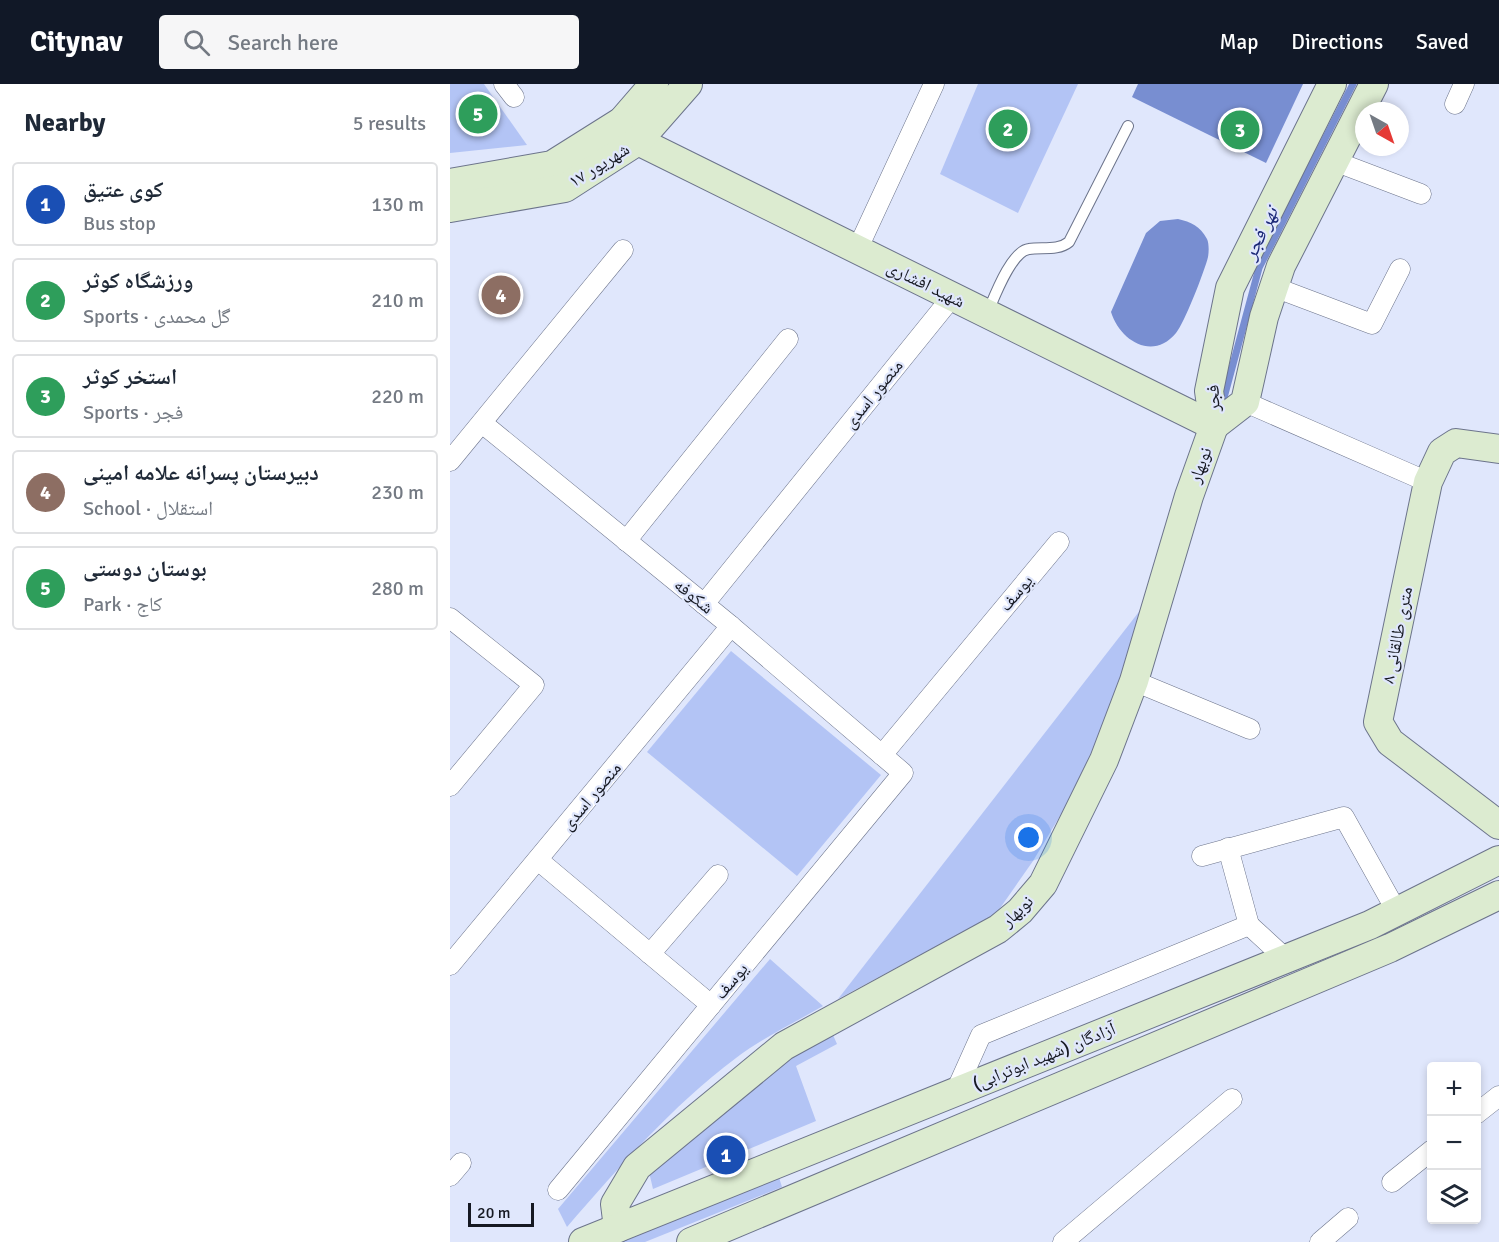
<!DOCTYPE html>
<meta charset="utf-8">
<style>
:root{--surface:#fff;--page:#f6f6f7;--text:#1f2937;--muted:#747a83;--line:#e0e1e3;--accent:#111827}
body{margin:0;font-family:Signika,"Noto Naskh Arabic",sans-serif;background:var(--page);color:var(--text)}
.controls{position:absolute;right:18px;bottom:18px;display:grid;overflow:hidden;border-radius:6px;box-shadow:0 3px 9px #0003}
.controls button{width:54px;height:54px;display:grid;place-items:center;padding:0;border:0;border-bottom:2px solid var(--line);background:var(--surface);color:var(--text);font:30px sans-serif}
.compass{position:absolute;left:905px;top:18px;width:54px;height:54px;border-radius:50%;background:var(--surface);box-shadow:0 3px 9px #0003;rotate:140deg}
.scale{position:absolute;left:18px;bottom:15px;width:66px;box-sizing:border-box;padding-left:6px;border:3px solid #161922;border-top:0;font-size:16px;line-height:21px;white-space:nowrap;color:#161922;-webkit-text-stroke:4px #e0e7fc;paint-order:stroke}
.you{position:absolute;left:579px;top:754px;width:21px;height:21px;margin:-15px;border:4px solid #fff;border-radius:50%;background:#1a73e8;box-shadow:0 0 0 9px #1a73e833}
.badge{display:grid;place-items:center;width:39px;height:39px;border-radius:50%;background:var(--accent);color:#fff;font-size:20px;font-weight:700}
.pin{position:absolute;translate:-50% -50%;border:3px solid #fff;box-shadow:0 2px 6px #0006}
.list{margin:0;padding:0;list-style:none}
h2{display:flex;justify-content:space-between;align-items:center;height:78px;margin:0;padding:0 24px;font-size:26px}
h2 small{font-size:20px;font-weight:400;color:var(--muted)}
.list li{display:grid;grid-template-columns:39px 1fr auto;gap:18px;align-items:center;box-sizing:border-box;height:84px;margin:0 12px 12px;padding:0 12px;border:2px solid var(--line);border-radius:6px}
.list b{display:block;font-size:22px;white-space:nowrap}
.list p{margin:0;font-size:20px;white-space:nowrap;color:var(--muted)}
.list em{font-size:20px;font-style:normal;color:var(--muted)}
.icon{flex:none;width:33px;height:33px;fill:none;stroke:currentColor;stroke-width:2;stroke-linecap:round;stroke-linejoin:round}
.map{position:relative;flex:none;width:1049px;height:1158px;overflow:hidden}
header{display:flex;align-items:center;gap:36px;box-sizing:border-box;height:84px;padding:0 30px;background:var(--accent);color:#fff}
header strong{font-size:28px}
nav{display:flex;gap:33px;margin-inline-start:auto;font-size:21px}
.search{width:420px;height:54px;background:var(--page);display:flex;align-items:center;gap:15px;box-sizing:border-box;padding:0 21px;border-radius:6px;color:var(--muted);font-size:22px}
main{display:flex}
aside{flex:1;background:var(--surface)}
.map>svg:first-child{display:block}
</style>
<header>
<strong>Citynav</strong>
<div class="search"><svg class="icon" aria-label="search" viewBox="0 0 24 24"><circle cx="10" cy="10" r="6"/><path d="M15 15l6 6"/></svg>Search here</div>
<nav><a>Map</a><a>Directions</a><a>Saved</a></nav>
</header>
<main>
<aside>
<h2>Nearby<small>5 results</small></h2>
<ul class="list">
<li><span class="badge" style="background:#1a4fb4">1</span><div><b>کوی عتیق</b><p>Bus stop</p></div><em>130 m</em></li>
<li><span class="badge" style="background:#2e9e5b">2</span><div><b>ورزشگاه کوثر</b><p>Sports · گل محمدی</p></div><em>210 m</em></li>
<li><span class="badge" style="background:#2e9e5b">3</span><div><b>استخر کوثر</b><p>Sports · فجر</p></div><em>220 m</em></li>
<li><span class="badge" style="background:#8d6e63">4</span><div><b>دبیرستان پسرانه علامه امینی</b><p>School · استقلال</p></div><em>230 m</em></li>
<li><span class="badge" style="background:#2e9e5b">5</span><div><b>بوستان دوستی</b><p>Park · کاج</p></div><em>280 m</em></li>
</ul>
</aside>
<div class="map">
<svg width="1049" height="1158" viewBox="0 0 1049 1158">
<rect width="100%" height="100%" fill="#e0e7fc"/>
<g fill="#b3c4f5">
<polygon points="0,0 34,0 77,61 0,69"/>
<polygon points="528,0 628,0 568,129 490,90"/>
<polygon points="695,520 662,626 613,727 583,777 546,830 388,915"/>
<polygon points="281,567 431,691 347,792 197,668"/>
<path d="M320 875 373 922C344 939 312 954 286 974 221 1023 170 1082 117 1143L108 1125Z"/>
<polygon points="383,951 387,960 346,982 366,1037 203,1105 199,1088 337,972"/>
<polygon points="328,1090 332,1103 195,1158 167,1158"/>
</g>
<g fill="#788ed1">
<polygon points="688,0 853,0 816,79 682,13"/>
<path d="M728 135C741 138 750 142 757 155 759 159 759 168 758 173 755 186 734 240 726 249 703 277 670 257 661 228L696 149 710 137Z"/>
</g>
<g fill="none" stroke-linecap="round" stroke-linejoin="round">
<polyline stroke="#788ed1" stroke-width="7" points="772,321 809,184 903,0"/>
<defs>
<path id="lane" d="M537 230C544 214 561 167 579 165 592 163 608 167 619 158L678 42"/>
<g id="street">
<polyline points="54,0 64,13"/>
<polyline points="1005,20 1014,0"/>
<polyline points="884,77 971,110"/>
<polyline points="407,166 484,0"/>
<polyline points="824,203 922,240 950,185"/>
<polyline points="795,318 978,398"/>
<polyline points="32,339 281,542 453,689 108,1106"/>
<polyline points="0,377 173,166"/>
<polyline points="176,457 338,255"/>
<polyline points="254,520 502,213"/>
<polyline points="0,534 84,601 0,702"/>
<polyline points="684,597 800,645"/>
<polyline points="432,671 609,458"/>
<polyline points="778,764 799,841"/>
<polyline points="752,772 894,733 947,828"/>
<polyline points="88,776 261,921"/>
<polyline points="799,841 835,874"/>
<polyline points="200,870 268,791"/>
<polyline points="0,881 281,542"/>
<polyline points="505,1009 531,951 799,841"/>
<polyline points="1026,1030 1049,1012"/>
<polyline points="0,1092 11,1079"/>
<polyline points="942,1098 982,1066"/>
<polyline points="613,1158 782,1015"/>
<polyline points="870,1158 898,1134"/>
</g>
<g id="secondary">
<polyline points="172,37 188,57 764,342"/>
<polyline points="0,99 102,81 172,37 204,0"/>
<polyline points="0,124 115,104 188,57 238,0"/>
<polyline points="764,342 795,318 814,233 831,182 924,0"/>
<polyline points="1049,365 1006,359 992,368 978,398 928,638 940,658 1049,741"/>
<polyline points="168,1144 165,1120 187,1083 334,962 548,845 570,827 593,800 654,676 684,597 739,412 764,342 759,307 780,204 882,0"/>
<polyline points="133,1158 920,841 1049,776"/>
<polyline points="241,1158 940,864 1049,811"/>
</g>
</defs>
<use href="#lane" stroke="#6c748b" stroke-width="12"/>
<use href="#street" stroke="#6c748b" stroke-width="21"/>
<use href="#secondary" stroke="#6c748b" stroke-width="30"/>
<use href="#lane" stroke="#fff" stroke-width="10"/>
<use href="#street" stroke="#fff" stroke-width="20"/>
<use href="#secondary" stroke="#dcebd0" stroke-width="28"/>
</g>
<g text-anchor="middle" stroke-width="4.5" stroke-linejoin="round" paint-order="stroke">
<g font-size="18" fill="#161922" stroke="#e0e7fc">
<text transform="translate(149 81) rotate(-32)" y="6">۱۷ شهریور</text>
<text transform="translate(476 200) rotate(26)" y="6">شهید افشاری</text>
<text transform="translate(423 310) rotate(-51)" y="6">منصور اسدی</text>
<text transform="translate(763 314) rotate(-92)" y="6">فجر</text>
<text transform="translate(750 381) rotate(-70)" y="6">نوبهار</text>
<text transform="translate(566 509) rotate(-50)" y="6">یوسف</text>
<text transform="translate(244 512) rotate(39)" y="6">شکوفه</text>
<text transform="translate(947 551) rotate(-79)" y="6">۸ متری طالقانی</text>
<text transform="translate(141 712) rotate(-50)" y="6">منصور اسدی</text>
<text transform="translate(567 827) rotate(-44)" y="6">نوبهار</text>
<text transform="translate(281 897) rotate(-50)" y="6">یوسف</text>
<text transform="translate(594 972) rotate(-22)" y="6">آزادگان (شهید ابوترابی)</text>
</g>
<g font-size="20" font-style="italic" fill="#1b2877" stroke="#e0e7fc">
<text transform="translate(810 149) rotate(-64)" y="7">نهر فجر</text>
</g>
</g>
</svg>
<div class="controls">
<button>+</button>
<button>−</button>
<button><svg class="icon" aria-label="layers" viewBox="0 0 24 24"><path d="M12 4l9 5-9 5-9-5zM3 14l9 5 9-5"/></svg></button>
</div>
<svg class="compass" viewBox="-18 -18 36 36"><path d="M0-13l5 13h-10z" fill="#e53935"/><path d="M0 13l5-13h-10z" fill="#747a83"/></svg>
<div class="scale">20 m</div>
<div class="you"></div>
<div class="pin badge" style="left:276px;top:1071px;background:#1a4fb4">1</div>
<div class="pin badge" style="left:558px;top:45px;background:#2e9e5b">2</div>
<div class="pin badge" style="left:790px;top:46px;background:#2e9e5b">3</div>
<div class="pin badge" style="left:51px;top:211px;background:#8d6e63">4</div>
<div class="pin badge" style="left:28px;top:30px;background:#2e9e5b">5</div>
</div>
</main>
